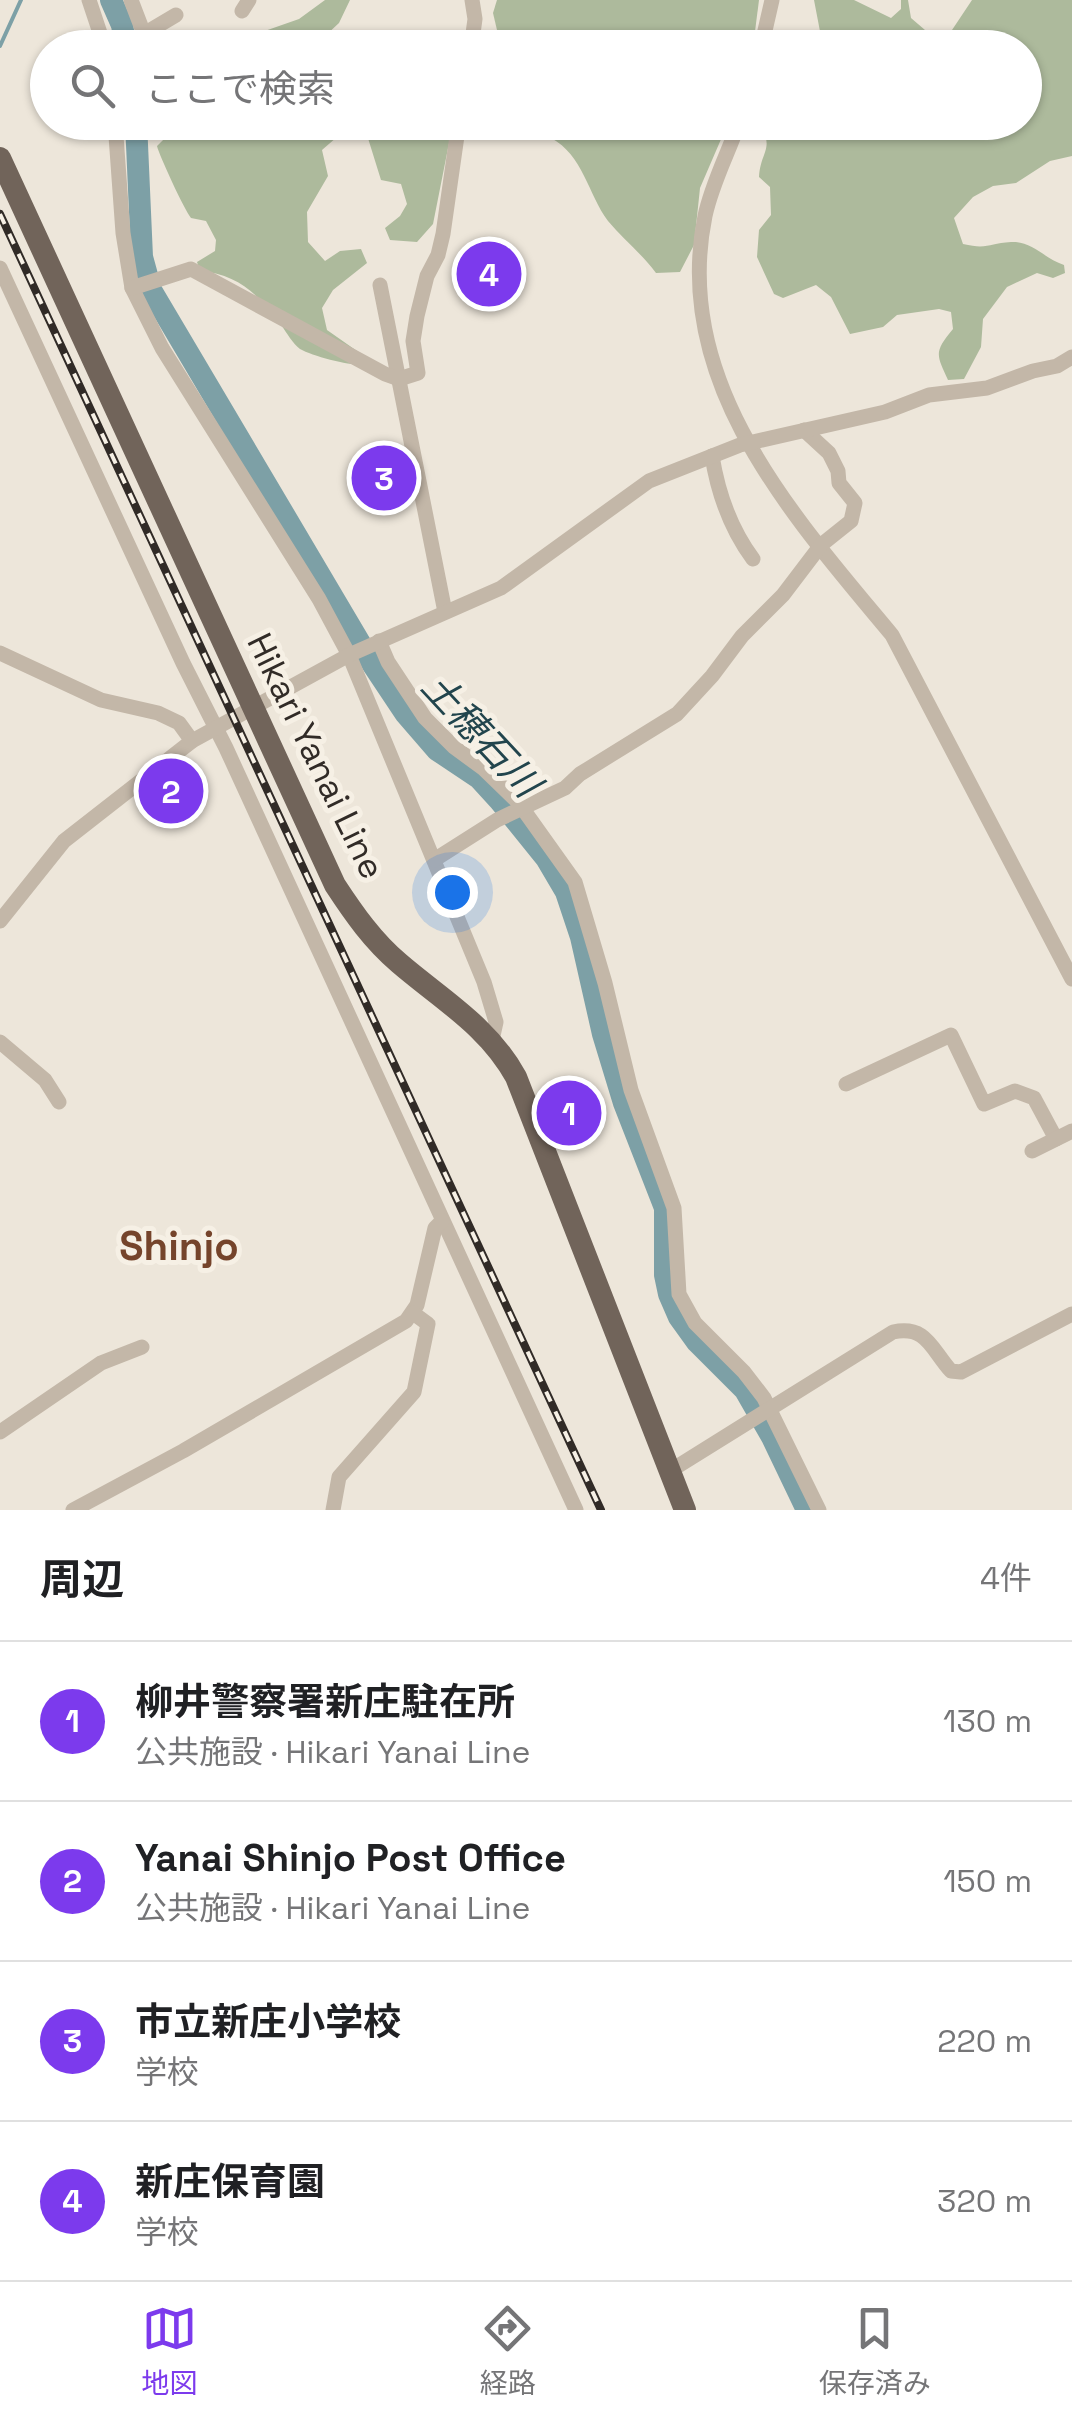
<!DOCTYPE html>
<html lang="ja">
<meta charset="utf-8">
<style>
:root{--surface:#fff;--page:#f6f6f6;--text:#202124;--muted:#757577;--line:#e0e0e0;--accent:#7c3aed}
body{margin:0;font-family:"Space Grotesk","Noto Sans JP",sans-serif;background:var(--page);color:var(--text)}
.you{position:absolute;left:452px;top:892px;width:35px;height:35px;margin:-25px;border:8px solid #fff;border-radius:50%;background:#1a73e8;box-shadow:0 0 0 15px #1a73e833}
.badge{display:grid;place-items:center;width:65px;height:65px;border-radius:50%;background:var(--accent);color:#fff;font-size:32px;font-weight:700}
.pin{position:absolute;translate:-50% -50%;border:5px solid #fff;box-shadow:0 2px 10px #0006}
.list{margin:0;padding:0;list-style:none}
h2{display:flex;justify-content:space-between;align-items:center;height:130px;margin:0;padding:0 40px;font-size:42px}
h2 small{font-size:32px;font-weight:400;color:var(--muted)}
.list li{display:grid;grid-template-columns:65px 1fr auto;gap:30px;align-items:center;box-sizing:border-box;height:160px;padding:0 40px;border-top:2px solid var(--line)}
.list b{display:block;font-size:38px;white-space:nowrap}
.list p{margin:0;font-size:32px;white-space:nowrap;color:var(--muted)}
.list em{font-size:32px;font-style:normal;color:var(--muted)}
.icon{flex:none;width:55px;height:55px;fill:none;stroke:currentColor;stroke-width:2;stroke-linecap:round;stroke-linejoin:round}
.map{position:relative;flex:none;width:1072px;height:1510px;overflow:hidden}
.search{position:absolute;background:var(--surface);box-shadow:0 2px 8px #0004;left:30px;right:30px;top:30px;height:110px;display:flex;align-items:center;gap:25px;box-sizing:border-box;padding:0 35px;border-radius:55px;color:var(--muted);font-size:38px}
.sheet{height:770px;background:var(--surface)}
nav{display:flex;justify-content:space-around;align-items:center;box-sizing:border-box;height:140px;border-top:2px solid var(--line);background:var(--surface);font-size:28px;color:var(--muted)}
nav a{display:grid;justify-items:center;gap:5px}
nav .on{color:var(--accent)}
.map>svg:first-child{display:block}
</style>
<div class="map">
<svg width="1072" height="1510" viewBox="0 0 1072 1510">
<rect width="100%" height="100%" fill="#ede6da"/>
<g fill="#adba9c">
<polygon points="325,0 350,0 339,23 324,37 319,47 219,47 299,19"/>
<polygon points="497,0 759,0 753,47 501,47 493,13"/>
<path d="M814 0H854L891 18 901 9V0H908L911 18 932 36 952 30 972 0H1072V156L1050 161 1016 183 993 186 973 197 954 218 963 244C988 250 989 243 1011 242 1032 241 1045 259 1064 265L1065 273 1053 278 1037 273 1007 287 983 319 981 347 964 379 948 380C936 354 934 352 953 329L951 312 939 309 897 315 883 327 850 334 831 297 816 285 783 298 774 294 757 257 759 230 771 215 770 187 759 177C760 151 778 145 755 123L725 130 700 188 694 245 680 272 656 273C642 254 623 239 608 221 588 194 583 155 551 138 532 128 508 133 490 123L1024 122V48L823 47Z"/>
<path d="M171 123H453L433 224 417 242 390 240 385 228 400 216 407 204 401 184 381 180 367 135 337 137 322 150 328 176 307 212 308 242 325 261 340 251 361 249 367 263 333 290 322 308 327 330 357 351 361 365C348 365 312 356 300 349 293 344 287 333 281 325 259 295 238 274 200 271L197 262 215 251 216 240 206 221 191 218C184 209 159 155 157 146L164 139Z"/>
</g>
<g fill="none" stroke-linecap="round" stroke-linejoin="round">
<polyline stroke="#7da0a6" stroke-width="4" points="0,46 21,0"/>
<g stroke="#7da0a6" stroke-width="22">
<polyline points="111,0 122,25 126,48"/>
<polyline points="136,122 142,257 151,290 373,665 405,713 437,750 479,778 500,801 546,858 566,892 581,937 603,1034 624,1103 665,1208 665,1275 669,1294 679,1317 697,1342 745,1390 772,1437 807,1510"/>
</g>
<g stroke="#c3b7a8" stroke-width="15">
<polyline points="89,0 105,48"/>
<polyline points="131,0 144,34 176,15"/>
<polyline points="242,11 249,0"/>
<polyline points="471,48 475,19 472,0"/>
<polyline points="761,48 772,0"/>
<polyline points="115,122 123,233 132,288 162,348 319,599 349,655 484,982 496,1022 492,1040"/>
<path d="M739 122C728 154 712 183 705 216 671 383 794 517 892 635L1072 979"/>
<polyline points="0,268 183,663 226,748 576,1510"/>
<polyline points="380,285 445,612"/>
<polyline points="132,288 191,269 385,374 399,379 418,373 413,341 417,316 427,276 438,255 443,234 459,122"/>
<path d="M712 456C718 493 730 528 753 559"/>
<polyline points="379,641 388,662 425,718 454,747 484,769 518,802 575,882 605,983 631,1090 674,1208 679,1294 695,1323 744,1372 764,1398 819,1510"/>
<polyline points="0,653 101,700 158,713 179,723 192,741"/>
<polyline points="434,860 497,820 565,788 580,774 677,714 712,676 742,636 783,595 821,545 851,521 855,503 839,483 838,471 829,453 804,430"/>
<polyline points="0,921 64,841 192,741 349,655 501,588 649,481 740,445 885,412 929,395 987,388 1033,371 1057,366 1072,357"/>
<polyline points="0,1042 45,1080 59,1102"/>
<polyline points="846,1084 951,1035 984,1104 1015,1091 1034,1098 1056,1139"/>
<polyline points="1032,1151 1072,1131"/>
<polyline points="0,1432 101,1363 142,1347"/>
<path d="M670 1471 893 1332C927 1325 931 1349 951 1371L961 1372 1072 1314"/>
<polyline points="73,1510 183,1451 406,1321 417,1305 435,1228 442,1221"/>
<polyline points="333,1510 339,1477 414,1392 428,1324 413,1313"/>
</g>
<path stroke="#71645a" stroke-width="22" d="M0 158 335 885C354 914 373 941 399 963 442 1000 488 1026 516 1077L685 1510"/>
<defs>
<polyline id="rail" points="0,214 601,1510"/>
</defs>
<use href="#rail" stroke="#312b27" stroke-width="8"/>
<use href="#rail" stroke="#f6f0e5" stroke-width="4" stroke-dasharray="11" stroke-linecap="butt"/>
</g>
<g text-anchor="middle" stroke-width="10" stroke-linejoin="round" paint-order="stroke">
<g font-size="35" fill="#312b27" stroke="#f6f0e5">
<text transform="translate(316 756) rotate(64)" y="12">Hikari Yanai Line</text>
</g>
<g font-size="38" font-style="italic" fill="#22454d" stroke="#f6f0e5">
<text transform="translate(481 735) rotate(47)" y="13">土穂石川</text>
</g>
<g font-size="40" font-weight="bold" fill="#75442b" stroke="#f6f0e5">
<text x="179" y="1260">Shinjo</text>
</g>
</g>
</svg>
<div class="you"></div>
<div class="pin badge" style="left:569px;top:1113px">1</div>
<div class="pin badge" style="left:171px;top:791px">2</div>
<div class="pin badge" style="left:384px;top:478px">3</div>
<div class="pin badge" style="left:489px;top:274px">4</div>
<div class="search"><svg class="icon" aria-label="search" viewBox="0 0 24 24"><circle cx="10" cy="10" r="6"/><path d="M15 15l6 6"/></svg>ここで検索</div>
</div>
<section class="sheet">
<h2>周辺<small>4件</small></h2>
<ul class="list">
<li><span class="badge">1</span><div><b>柳井警察署新庄駐在所</b><p>公共施設 · Hikari Yanai Line</p></div><em>130 m</em></li>
<li><span class="badge">2</span><div><b>Yanai Shinjo Post Office</b><p>公共施設 · Hikari Yanai Line</p></div><em>150 m</em></li>
<li><span class="badge">3</span><div><b>市立新庄小学校</b><p>学校</p></div><em>220 m</em></li>
<li><span class="badge">4</span><div><b>新庄保育園</b><p>学校</p></div><em>320 m</em></li>
</ul>
</section>
<nav>
<a class="on"><svg class="icon" aria-label="map" viewBox="0 0 24 24"><path d="M3 6l6-2 6 2 6-2v14l-6 2-6-2-6 2zM9 4v14M15 6v14"/></svg>地図</a>
<a><svg class="icon" aria-label="directions" viewBox="0 0 24 24"><path d="M12 3l9 9-9 9-9-9zM9 14v-3h6M13 9l2 2-2 2"/></svg>経路</a>
<a><svg class="icon" aria-label="saved" viewBox="0 0 24 24"><path d="M7 4h10v16l-5-4-5 4z"/></svg>保存済み</a>
</nav>
